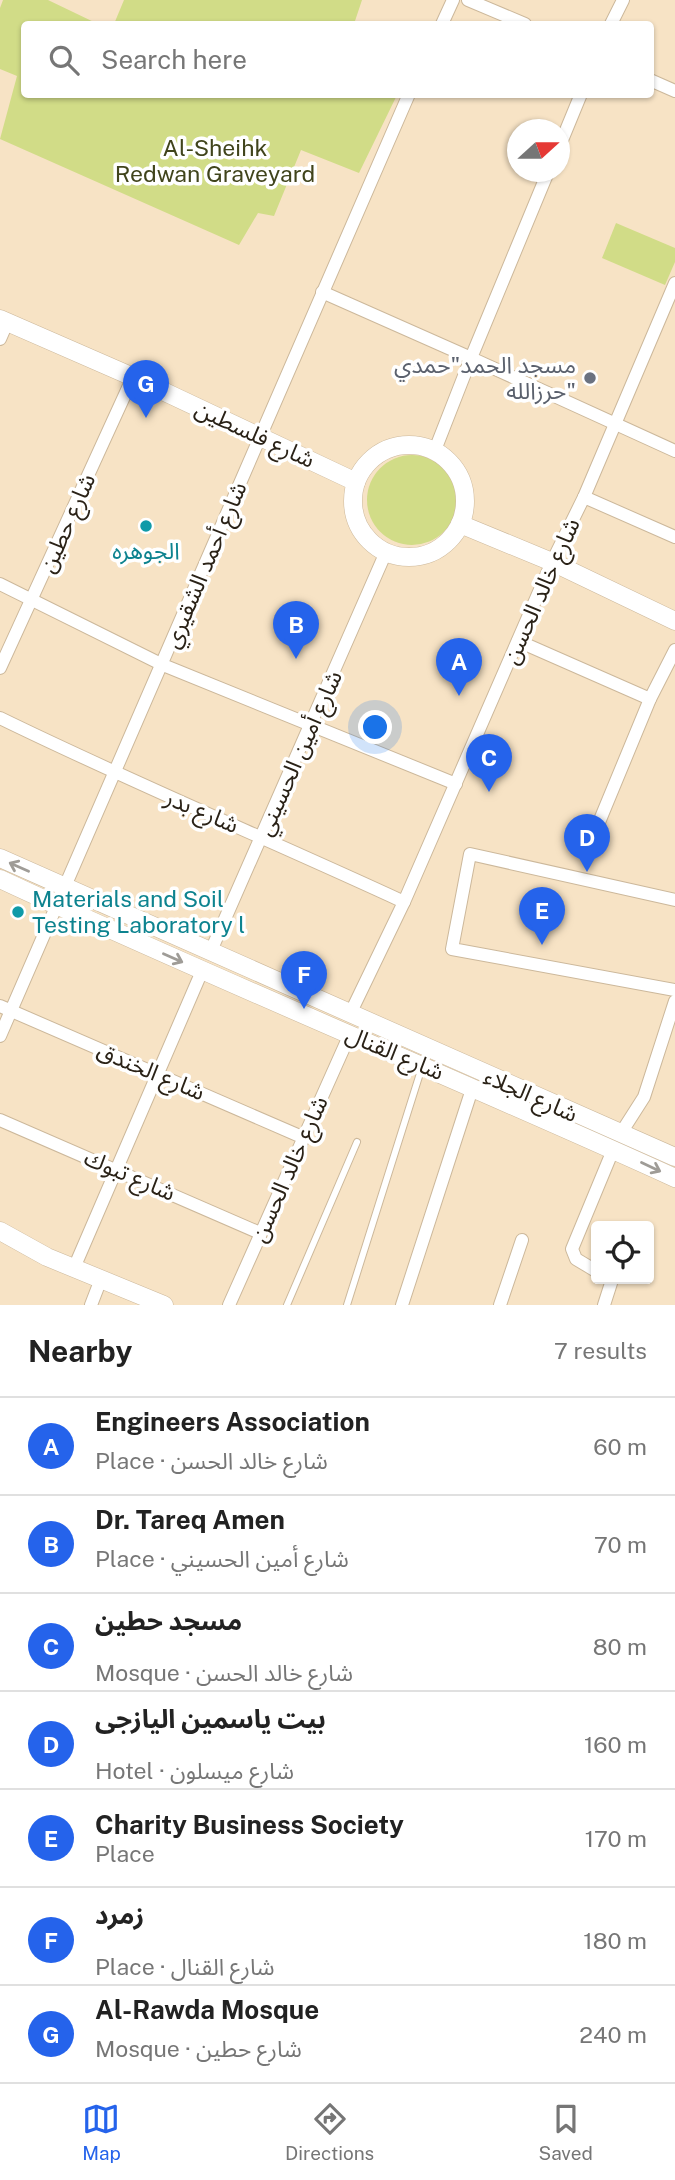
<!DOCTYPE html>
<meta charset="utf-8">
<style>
:root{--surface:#fff;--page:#f2f2f2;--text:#222;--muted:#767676;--line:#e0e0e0;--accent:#2563eb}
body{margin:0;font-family:"Public Sans","Noto Sans Arabic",sans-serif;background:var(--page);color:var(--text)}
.controls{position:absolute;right:21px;bottom:21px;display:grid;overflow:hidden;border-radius:7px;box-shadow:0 2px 5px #0004}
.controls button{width:63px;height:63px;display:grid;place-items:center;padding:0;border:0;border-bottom:2px solid var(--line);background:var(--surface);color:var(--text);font:35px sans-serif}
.compass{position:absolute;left:507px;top:119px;width:63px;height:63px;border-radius:50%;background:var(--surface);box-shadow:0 2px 5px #0004;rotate:69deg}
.you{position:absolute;left:376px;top:728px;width:24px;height:24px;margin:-18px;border:5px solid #fff;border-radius:50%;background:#1a73e8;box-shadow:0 0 0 10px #1a73e833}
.badge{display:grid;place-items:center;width:46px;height:46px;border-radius:50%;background:var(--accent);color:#fff;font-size:23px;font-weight:700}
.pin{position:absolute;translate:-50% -58px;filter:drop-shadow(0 2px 4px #0008)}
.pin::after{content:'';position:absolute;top:37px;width:24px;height:21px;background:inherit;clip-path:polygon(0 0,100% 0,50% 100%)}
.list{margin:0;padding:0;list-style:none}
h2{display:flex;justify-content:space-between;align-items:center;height:91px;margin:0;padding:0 28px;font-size:30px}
h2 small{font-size:23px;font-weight:400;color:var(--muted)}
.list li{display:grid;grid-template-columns:46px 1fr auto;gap:21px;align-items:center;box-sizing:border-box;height:98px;padding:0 28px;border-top:2px solid var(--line)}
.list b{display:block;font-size:26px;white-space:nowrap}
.list p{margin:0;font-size:23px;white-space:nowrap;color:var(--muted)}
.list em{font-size:23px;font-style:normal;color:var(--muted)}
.icon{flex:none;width:38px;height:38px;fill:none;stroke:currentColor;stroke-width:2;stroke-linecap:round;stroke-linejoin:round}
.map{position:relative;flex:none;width:675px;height:1305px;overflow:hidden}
.search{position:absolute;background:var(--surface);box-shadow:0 2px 5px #0004;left:21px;right:21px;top:21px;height:77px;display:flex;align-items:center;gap:18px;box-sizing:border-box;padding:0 24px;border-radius:7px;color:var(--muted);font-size:26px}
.sheet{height:777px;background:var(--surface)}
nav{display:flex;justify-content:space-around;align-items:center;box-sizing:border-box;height:98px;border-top:2px solid var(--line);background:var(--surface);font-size:19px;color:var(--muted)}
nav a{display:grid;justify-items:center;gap:4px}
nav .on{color:var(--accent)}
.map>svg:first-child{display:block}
</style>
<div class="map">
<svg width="675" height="1305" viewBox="0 0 675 1305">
<rect width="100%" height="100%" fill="#f7e3c5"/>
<g fill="#d1dc87">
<polygon points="3,0 48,0 98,24 24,24 24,94 397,95 359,173 301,150 274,216 258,213 239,245 0,139 17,76 0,69 0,8"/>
<polygon points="124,0 362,0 354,24 114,24"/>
<polygon points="616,223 675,248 675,262 665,285 602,258"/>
<circle cx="412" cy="500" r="45"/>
</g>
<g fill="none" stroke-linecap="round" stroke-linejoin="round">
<defs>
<g id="lane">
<polyline points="287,1305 357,1142"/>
<polyline points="347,1305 422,1067"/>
</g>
<g id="street">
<polyline points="468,0 525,24"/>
<polyline points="442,24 453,0"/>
<polyline points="611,24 623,0"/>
<polyline points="650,80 675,91"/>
<polyline points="560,145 581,94"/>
<polyline points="548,172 471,358 675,451"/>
<polyline points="322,292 471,358 435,450"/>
<polyline points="0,339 7,323"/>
<polyline points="584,497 675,537"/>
<polyline points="0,584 163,665 456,784"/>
<polyline points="518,641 650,699"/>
<polyline points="0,668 133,377"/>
<path d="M0 718C133 783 270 840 404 902"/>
<polyline points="595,832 650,699 675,650"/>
<polyline points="675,900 470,854 452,949 675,990"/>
<polyline points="210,953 386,552"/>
<polyline points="0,1006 302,1137"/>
<polyline points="351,1012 404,902 552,562 584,497 675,283"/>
<polyline points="0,1036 409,94"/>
<polyline points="0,1120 260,1233"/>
<polyline points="621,1133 644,1097 675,1001"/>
<polyline points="74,1268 202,971"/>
<polyline points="596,1271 576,1259 572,1249 613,1150"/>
<polyline points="91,1305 101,1279"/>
<polyline points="229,1305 350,1034"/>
<polyline points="402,1305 473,1086"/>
<polyline points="500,1305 522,1240"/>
<polyline points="604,1305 612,1280 609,1279"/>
</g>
<g id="secondary">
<polyline points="0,319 133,377 356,482"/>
<circle cx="409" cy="501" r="56"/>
<polyline points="460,524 552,562 675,621"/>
<polyline points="0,858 675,1157"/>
<path d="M0 879C223 983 451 1076 675 1178"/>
<polyline points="0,1231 47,1257 164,1305"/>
</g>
</defs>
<use href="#lane" stroke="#ccb89b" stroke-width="8"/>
<use href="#street" stroke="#ccb89b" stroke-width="14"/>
<use href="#secondary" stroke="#ccb89b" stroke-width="19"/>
<use href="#lane" stroke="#fff" stroke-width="6"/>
<use href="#street" stroke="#fff" stroke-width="12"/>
<use href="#secondary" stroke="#fff" stroke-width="18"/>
</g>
<defs><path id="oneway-shaft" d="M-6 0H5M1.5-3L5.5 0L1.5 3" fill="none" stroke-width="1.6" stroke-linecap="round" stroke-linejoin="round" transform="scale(1.75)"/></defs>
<g stroke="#9f9c97">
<use href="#oneway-shaft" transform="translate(19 867) rotate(-156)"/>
<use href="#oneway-shaft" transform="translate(173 958) rotate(24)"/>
<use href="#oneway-shaft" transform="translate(651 1167) rotate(25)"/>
</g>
<circle fill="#6b7280" stroke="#fff" stroke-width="2.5" cx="590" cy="378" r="7"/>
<g fill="#0f9aa8" stroke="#fff" stroke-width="2.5">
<circle cx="146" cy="526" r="7"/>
<circle cx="18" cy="912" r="7"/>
</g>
<g text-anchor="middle" stroke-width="7" stroke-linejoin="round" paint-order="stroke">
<g font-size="23" fill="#40441c" stroke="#fff">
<text x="215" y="156">Al-Sheihk<tspan x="215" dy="26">Redwan Graveyard</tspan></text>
</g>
<g font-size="23" fill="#5b616d" stroke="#fff" text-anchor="end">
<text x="576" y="373">مسجد الحمد"حمدي<tspan x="576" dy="26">حرزالله"</tspan></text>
</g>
<g font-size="23" fill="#2a2217" stroke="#fff">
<text transform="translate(255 434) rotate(25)" y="8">شارع فلسطين</text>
<text transform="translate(67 523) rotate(-66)" y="8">شارع حطين</text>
<text transform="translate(205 565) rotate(-67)" y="8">شارع أحمد الشقيري</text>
<text transform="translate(541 591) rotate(-66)" y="8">شارع خالد الحسن</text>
<text transform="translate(299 753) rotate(-66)" y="8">شارع أمين الحسيني</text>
<text transform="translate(202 811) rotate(23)" y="8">شارع بدر</text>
<text transform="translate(395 1053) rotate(23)" y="8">شارع القنال</text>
<text transform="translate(151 1071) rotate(23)" y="8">شارع الخندق</text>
<text transform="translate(531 1095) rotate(24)" y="8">شارع الجلاء</text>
<text transform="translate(289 1169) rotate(-66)" y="8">شارع خالد الحسن</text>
<text transform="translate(130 1175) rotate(23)" y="8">شارع تبوك</text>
</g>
<g font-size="23" fill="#0d838f" stroke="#fff">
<text x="146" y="559">الجوهره</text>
<text x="32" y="907" text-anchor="start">Materials and Soil<tspan x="32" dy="26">Testing Laboratory l</tspan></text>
</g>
</g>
</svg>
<div class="controls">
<button><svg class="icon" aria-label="locate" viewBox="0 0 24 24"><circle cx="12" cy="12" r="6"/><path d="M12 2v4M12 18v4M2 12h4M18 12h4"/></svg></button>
</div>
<svg class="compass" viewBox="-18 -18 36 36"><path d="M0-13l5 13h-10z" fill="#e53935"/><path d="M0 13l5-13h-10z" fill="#767676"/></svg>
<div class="you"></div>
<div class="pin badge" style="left:459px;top:696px">A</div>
<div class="pin badge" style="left:296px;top:659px">B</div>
<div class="pin badge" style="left:489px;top:792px">C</div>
<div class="pin badge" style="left:587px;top:872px">D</div>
<div class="pin badge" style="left:542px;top:945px">E</div>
<div class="pin badge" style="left:304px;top:1009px">F</div>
<div class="pin badge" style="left:146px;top:418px">G</div>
<div class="search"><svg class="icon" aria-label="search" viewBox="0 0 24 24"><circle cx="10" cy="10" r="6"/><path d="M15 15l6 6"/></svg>Search here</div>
</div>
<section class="sheet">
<h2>Nearby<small>7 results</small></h2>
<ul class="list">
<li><span class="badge">A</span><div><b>Engineers Association</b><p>Place · شارع خالد الحسن</p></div><em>60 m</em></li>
<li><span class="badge">B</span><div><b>Dr. Tareq Amen</b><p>Place · شارع أمين الحسيني</p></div><em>70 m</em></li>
<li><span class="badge">C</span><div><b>مسجد حطين</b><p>Mosque · شارع خالد الحسن</p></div><em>80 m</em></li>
<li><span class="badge">D</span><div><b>بيت ياسمين اليازجى</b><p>Hotel · شارع ميسلون</p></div><em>160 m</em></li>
<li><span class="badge">E</span><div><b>Charity Business Society</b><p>Place</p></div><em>170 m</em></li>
<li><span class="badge">F</span><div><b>زمرد</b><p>Place · شارع القنال</p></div><em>180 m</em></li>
<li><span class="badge">G</span><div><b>Al-Rawda Mosque</b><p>Mosque · شارع حطين</p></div><em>240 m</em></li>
</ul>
</section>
<nav>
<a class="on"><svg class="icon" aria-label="map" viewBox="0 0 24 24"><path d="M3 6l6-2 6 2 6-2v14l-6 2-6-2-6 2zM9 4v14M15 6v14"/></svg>Map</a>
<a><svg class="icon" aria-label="directions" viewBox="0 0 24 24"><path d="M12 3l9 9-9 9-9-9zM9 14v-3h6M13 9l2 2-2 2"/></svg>Directions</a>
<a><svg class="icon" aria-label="saved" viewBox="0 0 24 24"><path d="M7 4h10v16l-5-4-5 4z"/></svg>Saved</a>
</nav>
